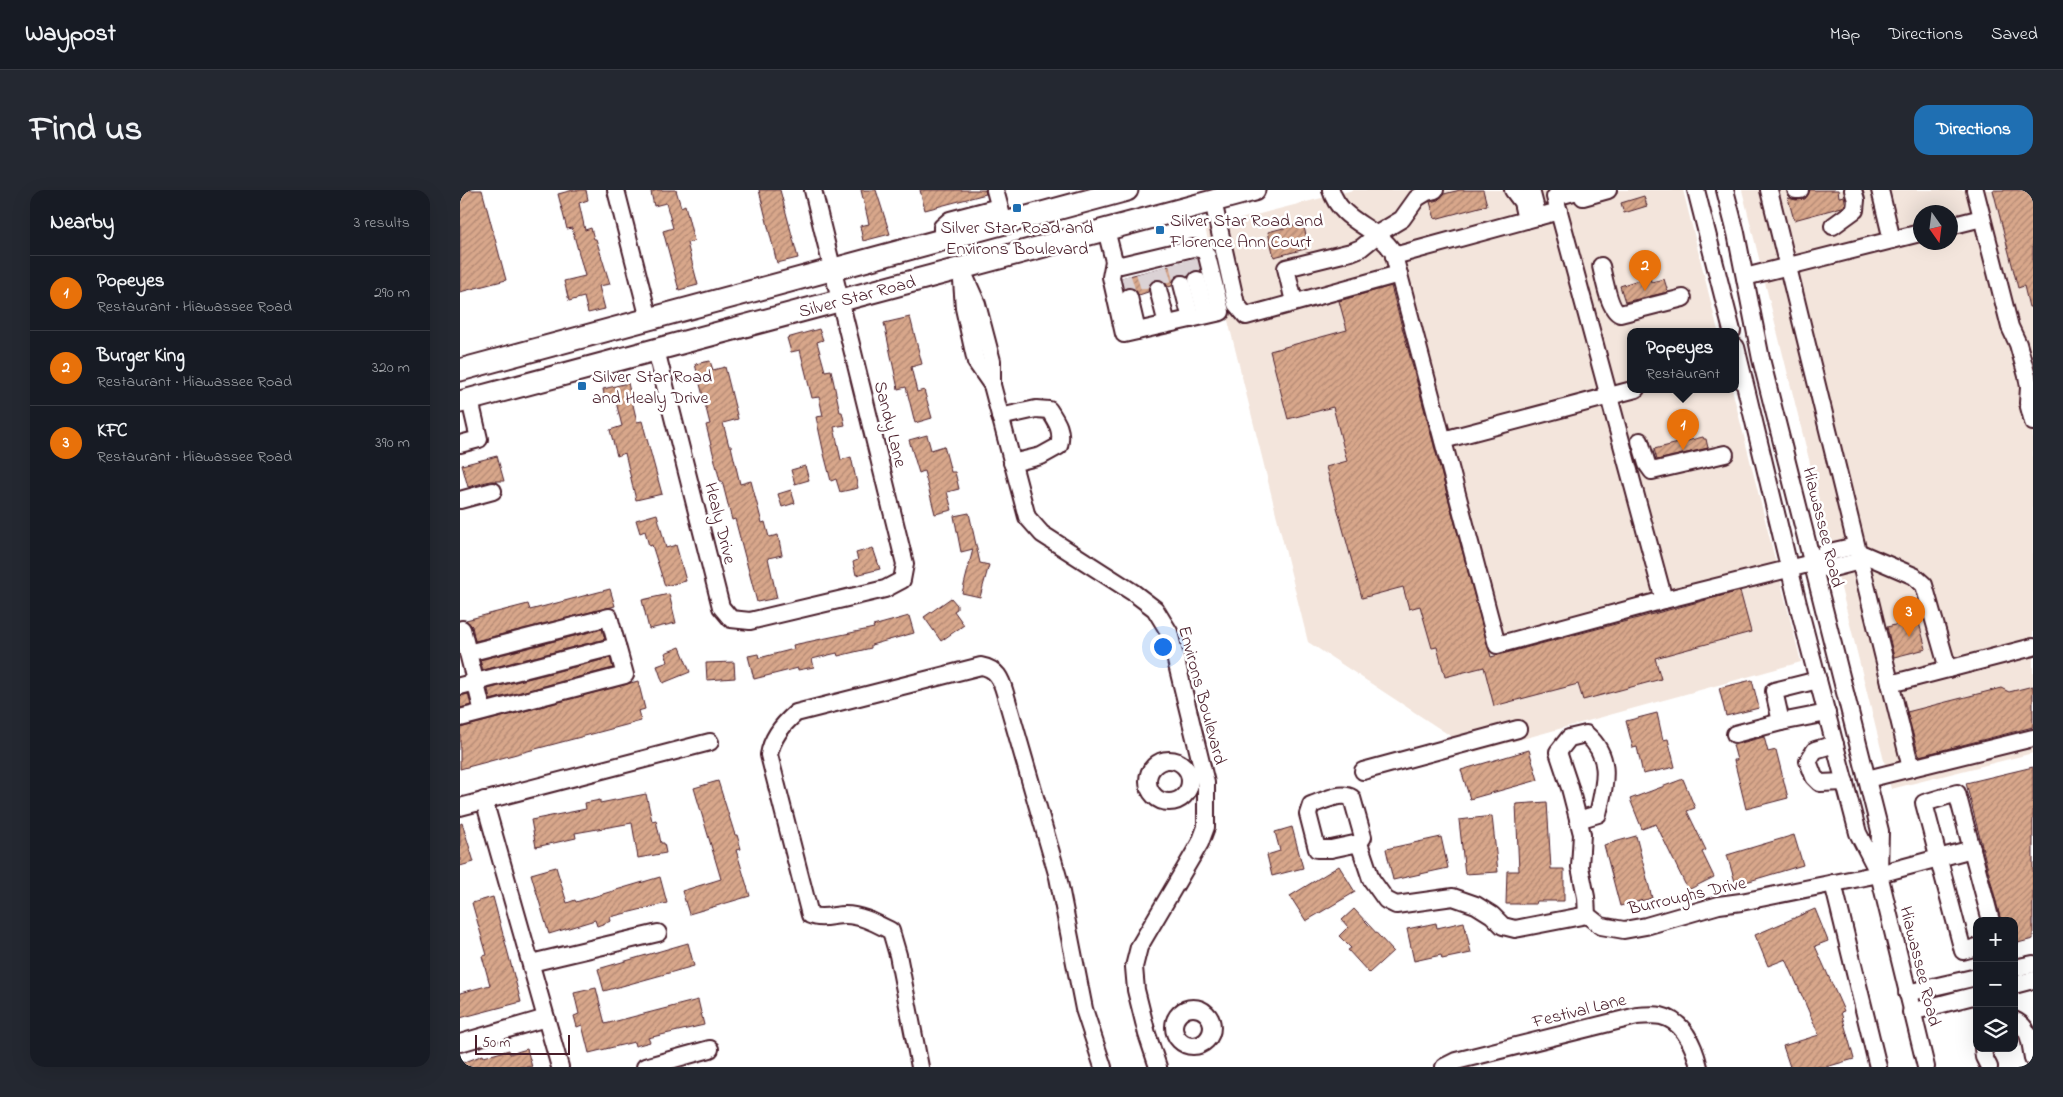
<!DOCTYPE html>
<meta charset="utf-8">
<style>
:root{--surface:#171b24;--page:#242831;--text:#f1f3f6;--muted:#9ea1a6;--line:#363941;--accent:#1f6fb2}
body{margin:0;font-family:"Indie Flower",sans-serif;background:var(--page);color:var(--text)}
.controls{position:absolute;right:15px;bottom:15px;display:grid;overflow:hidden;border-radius:10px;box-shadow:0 5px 20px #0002}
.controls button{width:45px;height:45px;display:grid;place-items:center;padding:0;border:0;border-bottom:1px solid var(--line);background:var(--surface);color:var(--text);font:25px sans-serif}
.compass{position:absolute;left:1453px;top:15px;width:45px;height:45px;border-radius:50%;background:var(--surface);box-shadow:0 5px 20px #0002;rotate:166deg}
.scale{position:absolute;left:15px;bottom:12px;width:95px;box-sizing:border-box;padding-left:5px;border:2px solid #4a1f2b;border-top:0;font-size:14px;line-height:18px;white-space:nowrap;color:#4a1f2b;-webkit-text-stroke:4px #fff;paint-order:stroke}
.you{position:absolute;left:702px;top:456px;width:18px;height:18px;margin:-12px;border:4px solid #fff;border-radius:50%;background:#1a73e8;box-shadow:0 0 0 8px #1a73e833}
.badge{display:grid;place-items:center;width:32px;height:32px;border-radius:50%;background:var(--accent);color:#fff;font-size:16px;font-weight:700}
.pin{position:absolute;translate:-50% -41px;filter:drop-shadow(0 1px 2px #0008)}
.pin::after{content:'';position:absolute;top:26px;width:18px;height:15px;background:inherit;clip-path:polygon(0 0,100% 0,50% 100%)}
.popup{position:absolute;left:1167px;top:138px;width:112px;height:65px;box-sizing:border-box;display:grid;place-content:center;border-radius:10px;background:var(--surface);filter:drop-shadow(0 1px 4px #0005);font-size:16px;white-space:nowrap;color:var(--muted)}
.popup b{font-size:19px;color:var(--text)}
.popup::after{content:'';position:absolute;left:50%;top:100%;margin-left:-10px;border:10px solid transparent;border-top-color:var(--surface)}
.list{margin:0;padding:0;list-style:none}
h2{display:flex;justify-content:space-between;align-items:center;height:65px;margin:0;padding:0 20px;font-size:21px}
h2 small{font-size:16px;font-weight:400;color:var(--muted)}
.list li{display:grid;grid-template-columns:32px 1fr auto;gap:15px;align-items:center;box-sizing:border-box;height:75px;padding:0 20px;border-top:1px solid var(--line)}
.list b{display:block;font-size:19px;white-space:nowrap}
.list p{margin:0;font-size:16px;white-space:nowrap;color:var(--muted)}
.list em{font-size:16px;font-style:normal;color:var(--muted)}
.icon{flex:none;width:28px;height:28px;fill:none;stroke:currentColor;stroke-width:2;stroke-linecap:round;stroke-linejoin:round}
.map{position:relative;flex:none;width:1573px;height:877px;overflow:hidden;border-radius:15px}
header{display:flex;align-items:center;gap:30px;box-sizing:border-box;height:70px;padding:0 25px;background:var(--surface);border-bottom:1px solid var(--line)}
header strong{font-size:24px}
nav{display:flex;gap:28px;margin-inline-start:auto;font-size:18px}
.intro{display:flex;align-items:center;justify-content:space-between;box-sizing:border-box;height:120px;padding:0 30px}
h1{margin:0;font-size:35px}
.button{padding:12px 22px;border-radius:15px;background:var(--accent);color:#fff;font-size:18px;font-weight:700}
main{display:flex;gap:30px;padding:0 30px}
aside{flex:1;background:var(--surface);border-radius:15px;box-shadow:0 5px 20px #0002}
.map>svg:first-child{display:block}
</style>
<header>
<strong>Waypost</strong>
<nav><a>Map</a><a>Directions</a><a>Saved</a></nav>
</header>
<div class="intro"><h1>Find us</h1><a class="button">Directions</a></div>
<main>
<aside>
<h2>Nearby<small>3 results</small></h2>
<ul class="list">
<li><span class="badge" style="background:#e8710a">1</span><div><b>Popeyes</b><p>Restaurant · Hiawassee Road</p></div><em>290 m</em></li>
<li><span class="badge" style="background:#e8710a">2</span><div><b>Burger King</b><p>Restaurant · Hiawassee Road</p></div><em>320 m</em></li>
<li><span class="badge" style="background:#e8710a">3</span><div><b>KFC</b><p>Restaurant · Hiawassee Road</p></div><em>390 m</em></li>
</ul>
</aside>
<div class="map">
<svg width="1573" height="877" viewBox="0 0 1573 877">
<defs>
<pattern id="building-hatch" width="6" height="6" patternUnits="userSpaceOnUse" patternTransform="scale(1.25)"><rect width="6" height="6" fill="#d8a78b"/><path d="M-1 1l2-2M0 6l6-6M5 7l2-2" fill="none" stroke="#b18772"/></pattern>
</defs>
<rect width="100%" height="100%" fill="#fff"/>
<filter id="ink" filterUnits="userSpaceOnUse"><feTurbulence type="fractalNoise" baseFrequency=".02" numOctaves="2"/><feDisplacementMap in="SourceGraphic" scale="10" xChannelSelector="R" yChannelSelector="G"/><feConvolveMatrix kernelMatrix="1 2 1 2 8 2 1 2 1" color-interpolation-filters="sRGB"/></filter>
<g filter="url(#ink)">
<g fill="#f3e5dc" fill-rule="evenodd">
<polygon points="893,0 1223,0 1258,141 1170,141 1170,199 1272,199 1341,472 1015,562 848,452 745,38"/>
<path d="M1282 0H1573V563L1431 599ZM1460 22H1490V52H1460Z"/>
</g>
<g fill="url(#building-hatch)" stroke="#4a1f2b">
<polygon points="0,0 22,0 46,90 0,102"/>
<polygon points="113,0 126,0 128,10 119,13 125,40 131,38 134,49 136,49 150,94 139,96 145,119 128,123 124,107 109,111 104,91 125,86 112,38 107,39 98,4"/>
<polygon points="197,0 216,0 221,17 225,15 234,51 227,53 238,95 219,100 203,41 213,38 206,13 194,16 191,2"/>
<polygon points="299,0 320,0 338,68 317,73"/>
<polygon points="401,0 416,0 430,44 403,51 400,36 409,34"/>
<polygon points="460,0 525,0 526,4 465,20"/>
<polygon points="1000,0 1023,0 1027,15 975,29 970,12 978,10 984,4"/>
<polygon points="1350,0 1378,0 1379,7 1384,6 1386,15 1382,17 1334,30 1328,8 1336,10 1345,9 1348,5"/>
<polygon points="1533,0 1573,0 1573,117 1569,117 1564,96 1558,98"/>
<polygon points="1184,6 1187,16 1164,23 1161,13"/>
<polygon points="843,33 849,58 814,67 808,42"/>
<polygon points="737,69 740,81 734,80 728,86 719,84 713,91 712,96 708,97 705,92 696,89 691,92 688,102 679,105 672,98 664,99 661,88"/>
<polygon points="1190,86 1191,92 1204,89 1208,102 1165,112 1160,96"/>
<polygon points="931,96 1031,467 1280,401 1291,442 1195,468 1201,489 1123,510 1118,494 1034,516 1024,477 985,487 977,457 972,458 960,416 949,419 943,397 902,408 866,277 887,271 873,217 828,229 810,161 887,140 879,111"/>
<polygon points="450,127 462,174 451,177 457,202 464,200 472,228 455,233 446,197 438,199 424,133"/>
<polygon points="359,139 363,150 357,152 365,181 371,180 380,222 382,222 385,235 374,237 381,270 391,267 398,298 380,302 376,289 371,291 364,264 356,227 363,226 359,207 352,208 340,160 331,162 327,148"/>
<polygon points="250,171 253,180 265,177 278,229 263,233 269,256 271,256 280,294 291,291 302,333 305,332 309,347 318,345 322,365 308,368 317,408 297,412 275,329 272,330 262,291 260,291 246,235 250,234 235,174"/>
<polygon points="168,193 177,232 182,231 202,304 176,310 165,263 157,266 150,240 162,236 155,208 145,210 143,199"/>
<polygon points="467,245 471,260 484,256 491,282 495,282 499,299 487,302 492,320 475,324 464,281 459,283 449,250"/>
<polygon points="1243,247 1244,249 1246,249 1248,258 1197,270 1194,259"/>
<polygon points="37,266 44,291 30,291 8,297 2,275"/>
<polygon points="345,276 349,290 335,294 331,280"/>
<polygon points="331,300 335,313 322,317 318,304"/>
<polygon points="509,323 520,373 529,375 520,407 502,403 513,359 501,362 494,326"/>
<polygon points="197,324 206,358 216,355 226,391 205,396 192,355 189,356 185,341 180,343 176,330"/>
<polygon points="413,358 420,379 396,385 393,372 398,370 396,363"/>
<polygon points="150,399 155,416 15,451 12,436 6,430 68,414 70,420"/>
<polygon points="209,404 216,433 189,439 182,410"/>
<polygon points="491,408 497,415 497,419 494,421 504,435 481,451 464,427"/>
<polygon points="449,426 454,443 411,455 411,458 378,466 377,463 352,469 354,477 338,480 338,478 294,489 288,466 298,464 299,468 334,459 333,455 414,438 413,436"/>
<polygon points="1458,429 1466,459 1434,467 1427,437"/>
<polygon points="142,439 145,449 23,480 20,470"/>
<polygon points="220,457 230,482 203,493 197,476 208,472 205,463"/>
<polygon points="150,468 153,478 30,510 28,499"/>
<polygon points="274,472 275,488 247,490 246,473"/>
<polygon points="1292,490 1299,518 1266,526 1259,498"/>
<polygon points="178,491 185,519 178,521 181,531 0,579 0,538"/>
<polygon points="1573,496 1573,537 1459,566 1447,522 1541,498 1549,502"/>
<polygon points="8,504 11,515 0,518 0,506"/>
<polygon points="1197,523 1203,550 1208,549 1215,577 1183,584 1177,557 1173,558 1166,531"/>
<polygon points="1304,547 1308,562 1316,560 1328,608 1286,619 1274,570 1277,570 1273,555"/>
<polygon points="1069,560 1078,590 1010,609 1001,580"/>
<polygon points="1573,577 1573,749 1554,754 1554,731 1541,731 1506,593"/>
<polygon points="1223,589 1235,618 1227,621 1246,660 1242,662 1254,687 1228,700 1196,634 1182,639 1170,609"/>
<polygon points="258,591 275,645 277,645 281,659 276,660 290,706 229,724 222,701 261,689 234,598"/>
<polygon points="186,604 192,631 196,630 201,653 204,653 206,663 178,668 172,633 115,643 116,648 76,657 71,630 126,619 125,613 140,610 140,613"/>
<polygon points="1087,612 1091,679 1104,679 1104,711 1077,711 1076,714 1046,714 1047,681 1059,681 1056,614"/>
<polygon points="1032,626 1038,682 1005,684 999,630"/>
<polygon points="2,633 14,672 0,676 0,634"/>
<polygon points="832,637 843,678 812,686 807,665 820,661 815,642"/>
<polygon points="1334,645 1343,675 1276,695 1267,665"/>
<polygon points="1176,646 1192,708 1160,716 1144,655"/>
<polygon points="981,647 988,678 933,690 926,659"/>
<polygon points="879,676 895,702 846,731 830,706"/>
<polygon points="96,677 107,713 115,710 116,712 200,687 207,713 150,727 151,731 137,736 135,730 89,744 71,684"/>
<polygon points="33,707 61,812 0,828 0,803 30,795 22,766 27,765 12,713"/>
<polygon points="894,719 933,761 909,783 888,760 891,758 879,746 888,737 882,730"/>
<polygon points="1355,719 1368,751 1355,756 1384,821 1381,822 1394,869 1366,877 1330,877 1323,856 1359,845 1326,769 1308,776 1295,745"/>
<polygon points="1004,732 1011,763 982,769 981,765 954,771 947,739 976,733 977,738"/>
<polygon points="228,753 234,776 144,801 138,779"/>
<polygon points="136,798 145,834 238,810 244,835 188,848 190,852 175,856 174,852 129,863 122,835 117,837 114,826 119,824 114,803"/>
<polygon points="67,859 72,877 0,877 0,874 23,865 24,867 49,860 50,864"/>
</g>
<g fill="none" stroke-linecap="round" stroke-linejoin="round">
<g stroke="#dbd2d5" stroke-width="16" stroke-dasharray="16 8" stroke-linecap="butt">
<polyline points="732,69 737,90"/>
<polyline points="717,73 722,94"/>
<polyline points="699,78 705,98"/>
<polyline points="684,82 690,102"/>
<polyline points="663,87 669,107"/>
</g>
<defs>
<g id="minor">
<polyline points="156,0 189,129"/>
<polyline points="535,0 542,26"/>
<path d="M871 0C881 33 917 36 933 62L1037 455 1204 410 1352 373 1365 363 1396 356"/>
<polyline points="1053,0 1062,12 1066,30"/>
<polyline points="1071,0 1078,27"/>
<polyline points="1148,0 1123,7 1121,0 1095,7 1204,410"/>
<polyline points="1236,0 1272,141"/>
<polyline points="1265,0 1276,43 1301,169 1420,641 1419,682"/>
<polyline points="1309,0 1451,578"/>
<polyline points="1336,0 1340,0"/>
<polyline points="1420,0 1432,50"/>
<polyline points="1515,0 1550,137 1558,154 1567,186 1569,197 1568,213 1573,232"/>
<polyline points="753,11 776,114 786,126 939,84"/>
<polyline points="1373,36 1395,20 1396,10 1393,0"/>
<polyline points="1490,36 1522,28"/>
<polyline points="646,40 654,71 661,75 733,58 744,60 747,66 761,122 664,144 651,87 654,71"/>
<polyline points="482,50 482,37 490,30 539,17"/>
<polyline points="934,66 1099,21"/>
<path d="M1141 76C1144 88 1149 120 1160 124L1223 108"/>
<polyline points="501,78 517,114 532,171 532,195 567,327 582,344 674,403 695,419 709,442 746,593 746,637 740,653 679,757 674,777 676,800 687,844 698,877"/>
<polyline points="1285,87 1460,43"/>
<polyline points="737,90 746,125"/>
<polyline points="502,91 504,118 516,172 532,195"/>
<polyline points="722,94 731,129"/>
<polyline points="698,99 707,134"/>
<polyline points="669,107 677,141"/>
<polyline points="834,112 826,78 891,62 901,58 922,41 942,29 957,8 967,2 975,0"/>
<polyline points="1276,157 1338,414 1398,643 1419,684 1466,877"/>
<polyline points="196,160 261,417 271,429 290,431 425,399 442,390 445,374 353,0"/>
<path d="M540 227 576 219 589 220C597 232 603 241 599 256L581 266 552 273"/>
<polyline points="983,250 1176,199"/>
<polyline points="1180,251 1187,274 1192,281 1265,264"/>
<polyline points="0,254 19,249 10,210"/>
<polyline points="0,310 33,301"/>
<polyline points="1398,362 1454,386 1464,395 1488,479"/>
<polyline points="1352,373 1369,379 1400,371"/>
<polyline points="2,439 8,463"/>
<polyline points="1358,490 1314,501 1321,532 1367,523"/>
<polyline points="1430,494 1573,457"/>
<polyline points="0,496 157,456"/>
<polyline points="0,528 165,485 149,427 8,463 23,522"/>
<polyline points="1275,544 1321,532"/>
<polyline points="1375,554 1355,560 1348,571 1354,587 1360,593 1385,592"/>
<circle cx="709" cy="591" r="21"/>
<polyline points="903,581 1058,539"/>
<polyline points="1407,589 1573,548"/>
<polyline points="24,610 100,877"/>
<polyline points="0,617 250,552"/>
<path d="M1118 630 1138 624C1145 593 1153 567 1126 544L1109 548 1098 562 1110 598 1122 644 1120 677 1126 707 1127 725 1141 736 1164 740 1186 736 1259 715 1281 712 1419 684 1512 659"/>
<path d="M899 653 871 659H857L848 624 851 615C863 611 881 601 892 608L903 647 899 653 911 689 926 710 936 715 993 707 1016 715 1032 725 1043 736 1055 739 1127 725"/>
<polyline points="1373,693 1418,877"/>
<polyline points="1517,757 1503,761 1464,613 1497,603 1531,731"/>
<polyline points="71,773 198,743"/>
<polyline points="1554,778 1573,774"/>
<polyline points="1554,795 1573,790"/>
<polyline points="1447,803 1517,787"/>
<circle cx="733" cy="837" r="19"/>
<polyline points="1451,822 1517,805"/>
<path d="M1554 830C1570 837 1570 852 1573 868"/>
<polyline points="0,853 86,828"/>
<polyline points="1523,858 1524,867 1529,877"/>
<polyline points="185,877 250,859"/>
<path d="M460 877 438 765 431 741C417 734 402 725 385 725 373 725 361 730 350 725L309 565C312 547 323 534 336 523L521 476C537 479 541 489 545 503L598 687 624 819 643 877"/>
<path d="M984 877 996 871 1177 826C1184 826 1193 824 1201 826 1224 831 1234 856 1239 877"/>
</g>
<g id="major">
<polyline points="0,180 667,0"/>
<polyline points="0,212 794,0"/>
</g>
</defs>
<use href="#minor" stroke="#4a1f2b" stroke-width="20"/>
<use href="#major" stroke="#4a1f2b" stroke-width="25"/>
<use href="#minor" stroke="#fff" stroke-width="16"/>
<use href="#major" stroke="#fff" stroke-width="21"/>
</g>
</g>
<g fill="#1f6fb2" stroke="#fff" stroke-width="2">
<rect x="552" y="13" width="10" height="10" rx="2.5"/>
<rect x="695" y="35" width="10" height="10" rx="2.5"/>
<rect x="117" y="191" width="10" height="10" rx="2.5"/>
</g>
<g text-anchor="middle" stroke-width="5" stroke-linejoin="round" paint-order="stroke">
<g font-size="18" fill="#4a1f2b" stroke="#fff" text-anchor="start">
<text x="710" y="36">Silver Star Road and<tspan x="710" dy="21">Florence Ann Court</tspan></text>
<text x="557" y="43" text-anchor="middle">Silver Star Road and<tspan x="557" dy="21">Environs Boulevard</tspan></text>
<text x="132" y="192">Silver Star Road<tspan x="132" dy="21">and Healy Drive</tspan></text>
</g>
<g font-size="18" fill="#4a1f2b" stroke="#fff">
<text transform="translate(397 106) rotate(-15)" y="6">Silver Star Road</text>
<text transform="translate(431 234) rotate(76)" y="6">Sandy Lane</text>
<text transform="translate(261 333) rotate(76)" y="6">Healy Drive</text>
<text transform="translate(1364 337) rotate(76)" y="6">Hiawassee Road</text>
<text transform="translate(743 505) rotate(75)" y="6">Environs Boulevard</text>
<text transform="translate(1227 705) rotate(-13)" y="6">Burroughs Drive</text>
<text transform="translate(1461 776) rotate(76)" y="6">Hiawassee Road</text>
<text transform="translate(1119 820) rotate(-14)" y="6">Festival Lane</text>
</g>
</g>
</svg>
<div class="controls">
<button>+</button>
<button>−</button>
<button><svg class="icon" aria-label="layers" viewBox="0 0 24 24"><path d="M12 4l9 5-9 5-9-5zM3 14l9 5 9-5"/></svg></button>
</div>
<svg class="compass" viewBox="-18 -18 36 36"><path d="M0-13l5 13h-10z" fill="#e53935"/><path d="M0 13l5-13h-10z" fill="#9ea1a6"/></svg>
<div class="scale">50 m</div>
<div class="you"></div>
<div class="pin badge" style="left:1223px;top:260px;background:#e8710a">1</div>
<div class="popup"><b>Popeyes</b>Restaurant</div>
<div class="pin badge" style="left:1185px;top:101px;background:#e8710a">2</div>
<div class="pin badge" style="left:1449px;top:447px;background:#e8710a">3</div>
</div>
</main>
